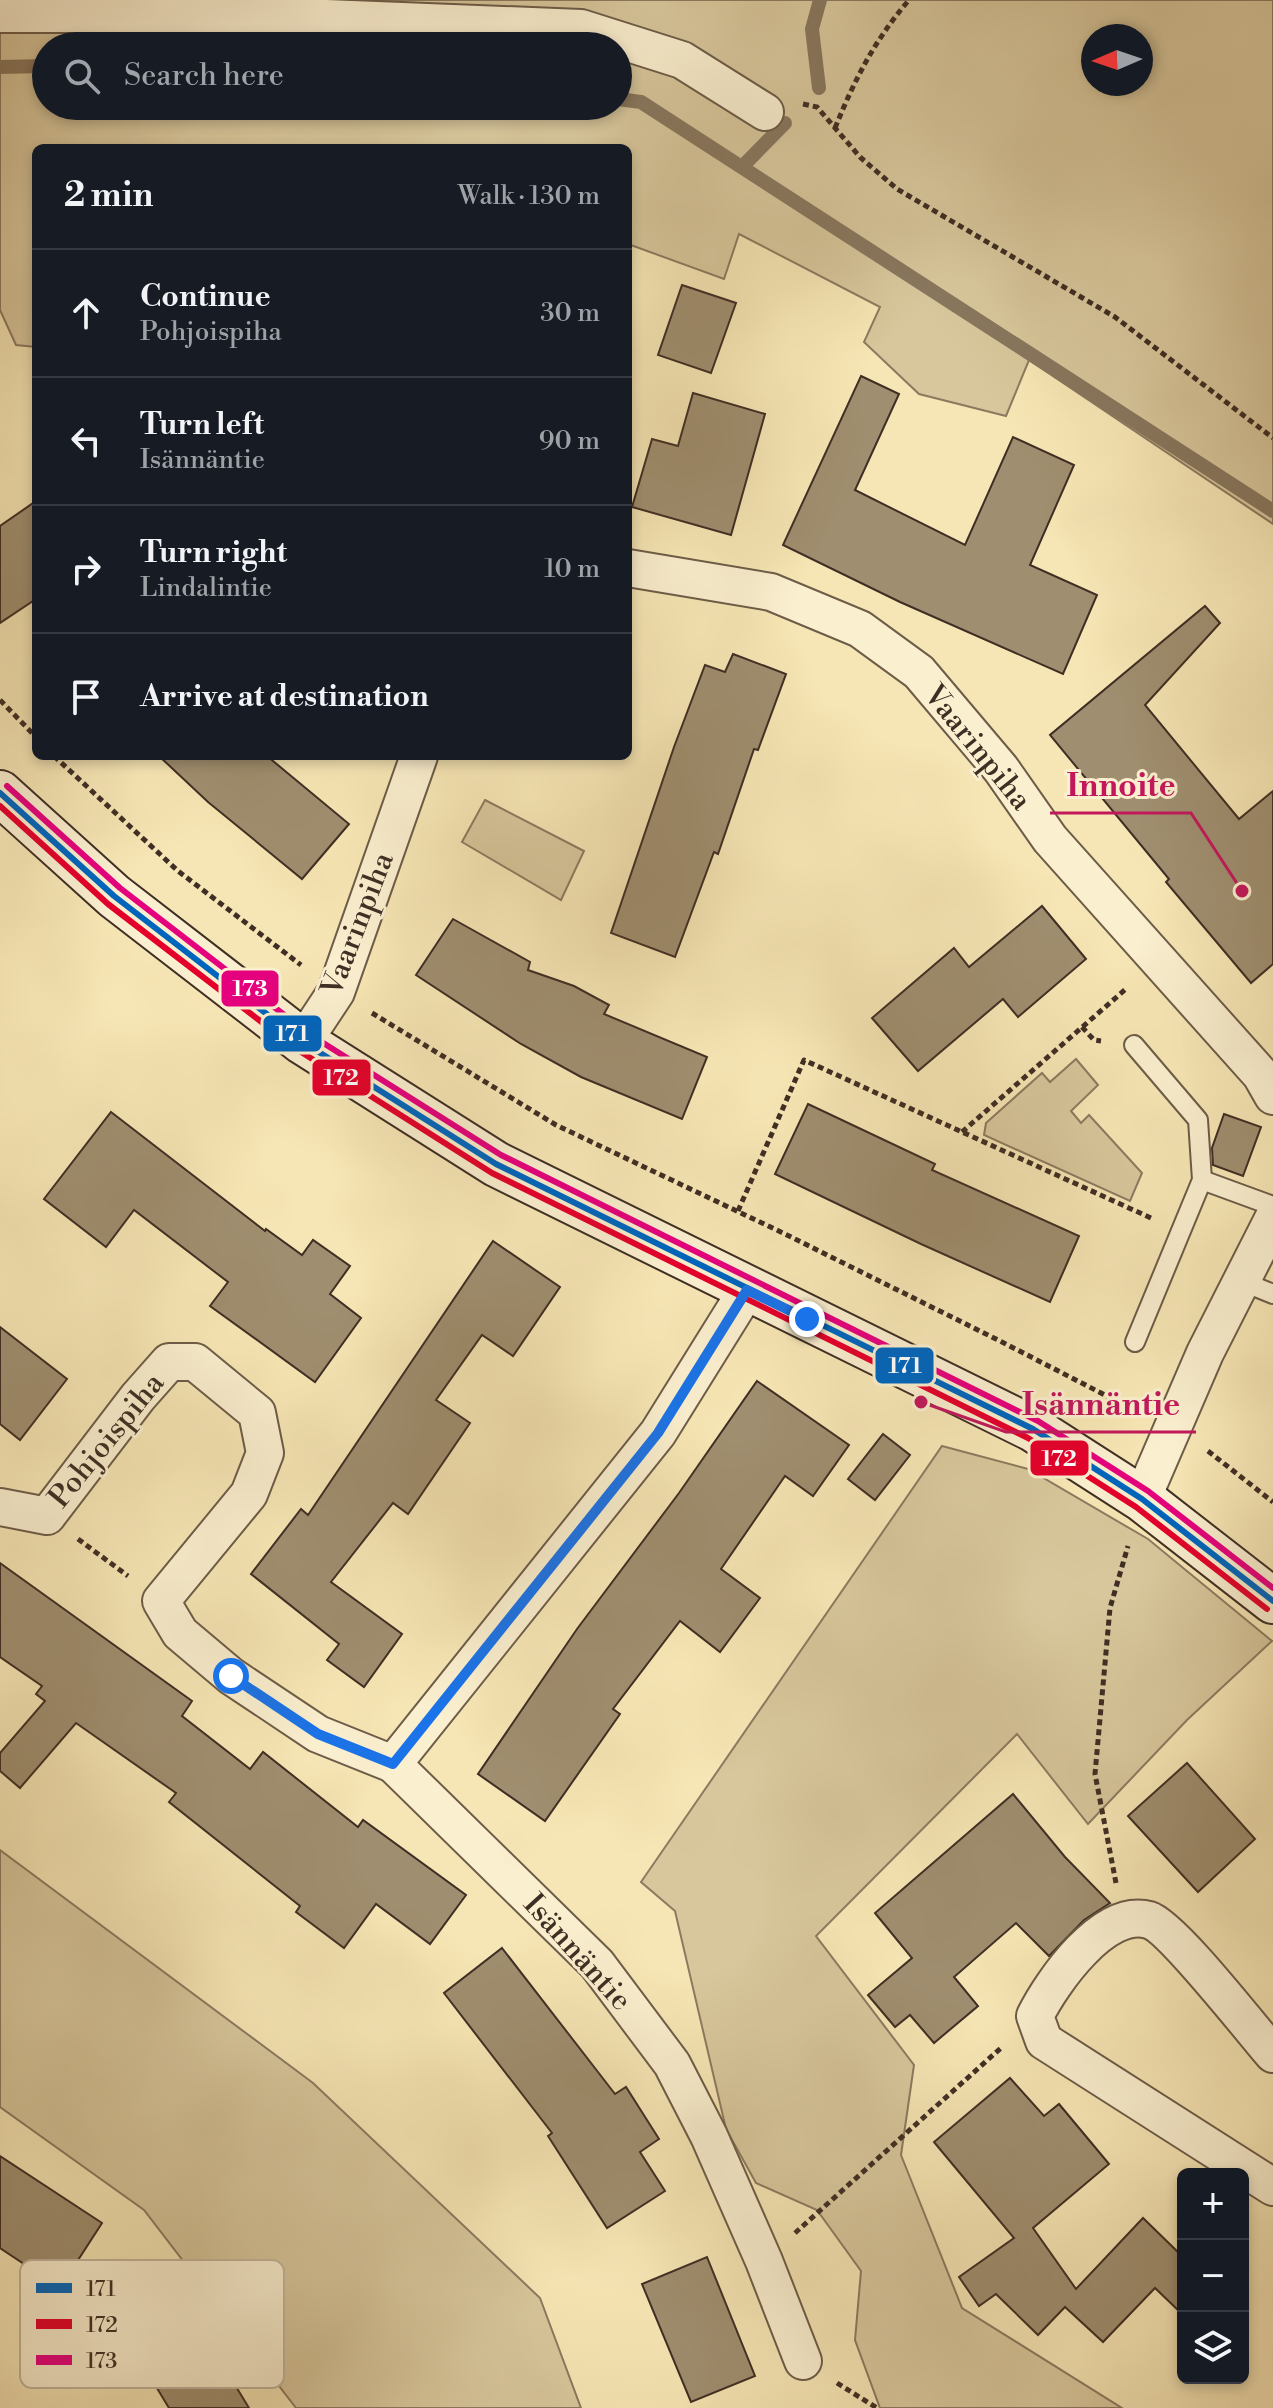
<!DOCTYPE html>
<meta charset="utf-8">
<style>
:root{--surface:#171b24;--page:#20242c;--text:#f1f3f6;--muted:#9ea1a6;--line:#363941}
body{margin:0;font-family:"Libre Bodoni",serif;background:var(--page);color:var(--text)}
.controls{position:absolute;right:24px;bottom:24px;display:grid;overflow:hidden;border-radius:12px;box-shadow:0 4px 12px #0003}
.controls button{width:72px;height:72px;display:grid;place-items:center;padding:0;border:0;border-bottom:2px solid var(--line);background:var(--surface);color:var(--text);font:40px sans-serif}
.compass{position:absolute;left:1081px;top:24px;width:72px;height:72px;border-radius:50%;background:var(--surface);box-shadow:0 4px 12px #0003;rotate:268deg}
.stop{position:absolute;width:24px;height:24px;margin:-18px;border:6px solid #1a73e8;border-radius:50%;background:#fff}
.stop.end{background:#1a73e8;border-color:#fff;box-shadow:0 2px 8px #0008}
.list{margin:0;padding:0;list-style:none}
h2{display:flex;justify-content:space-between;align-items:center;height:104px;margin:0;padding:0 32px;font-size:34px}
h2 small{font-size:26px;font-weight:400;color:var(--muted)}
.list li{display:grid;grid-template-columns:52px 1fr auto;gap:24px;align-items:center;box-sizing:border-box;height:128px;padding:0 32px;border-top:2px solid var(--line)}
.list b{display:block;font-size:30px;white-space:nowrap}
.list p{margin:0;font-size:26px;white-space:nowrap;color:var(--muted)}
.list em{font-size:26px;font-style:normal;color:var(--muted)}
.icon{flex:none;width:44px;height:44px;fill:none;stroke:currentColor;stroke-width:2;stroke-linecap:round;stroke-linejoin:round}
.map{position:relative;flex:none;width:1273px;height:2408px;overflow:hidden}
.search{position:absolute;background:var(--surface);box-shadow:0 4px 12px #0003;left:32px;top:32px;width:600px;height:88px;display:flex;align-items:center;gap:20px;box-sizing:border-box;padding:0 28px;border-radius:44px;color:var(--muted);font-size:30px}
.panel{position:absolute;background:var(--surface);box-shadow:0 4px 12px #0003;left:32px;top:144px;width:600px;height:616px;border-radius:12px}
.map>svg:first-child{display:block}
</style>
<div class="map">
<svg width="1273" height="2408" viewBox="0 0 1273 2408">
<rect width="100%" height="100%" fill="#f7e6b5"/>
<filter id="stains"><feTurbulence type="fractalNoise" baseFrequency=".0025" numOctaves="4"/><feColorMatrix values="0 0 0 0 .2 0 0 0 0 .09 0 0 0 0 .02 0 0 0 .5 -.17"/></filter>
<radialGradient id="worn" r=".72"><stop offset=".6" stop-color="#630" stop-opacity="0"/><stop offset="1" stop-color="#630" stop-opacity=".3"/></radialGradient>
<g fill="#d8c79c" stroke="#8c7a60" stroke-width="2" fill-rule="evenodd">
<path d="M0 0H1273V524L1029 360 1006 416 919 394 864 342 880 307 739 234 724 279 628 244V148H36V347L16 345 0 310ZM1093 36H1141V84H1093ZM46 46H618V106H46Z"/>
<polygon points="485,800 584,851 561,900 462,842"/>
<polygon points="1076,1059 1098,1085 1071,1111 1081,1123 1089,1115 1142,1173 1130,1201 984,1135 986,1123 1042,1073 1050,1082"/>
<polygon points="942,1446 1028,1469 1148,1539 1272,1641 1187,1720 1088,1824 1017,1734 816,1936 914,2065 901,2155 962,2308 1122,2408 880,2408 855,2340 861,2271 817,2210 756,2183 726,2129 675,1911 641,1882"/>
<polygon points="0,1850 313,2083 540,2298 581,2408 296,2408 144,2210 0,2107"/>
</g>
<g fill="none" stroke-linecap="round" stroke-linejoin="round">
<g stroke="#88775e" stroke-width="14">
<polyline points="0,67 46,66"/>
<polyline points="819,88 812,29 820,0"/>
<polyline points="618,99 641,102 1273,511"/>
<polyline points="742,167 785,123"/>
</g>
</g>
<g fill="#9f8e6f" stroke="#3f2e24" stroke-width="2">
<polygon points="682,285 736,303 711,373 658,355"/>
<polygon points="861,376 899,394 855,490 965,545 1013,437 1074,465 1030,565 1097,595 1063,674 900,602 783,545"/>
<polygon points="693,393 765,414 731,535 632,507 652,439 678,446"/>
<polygon points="36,501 36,599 0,623 0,526"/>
<polygon points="1205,606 1220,623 1145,705 1239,819 1273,791 1273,964 1251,983 1166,882 1169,879 1050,735"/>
<polygon points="733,654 786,674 758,750 754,749 718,854 714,852 675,957 611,933 674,747 705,665 725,672"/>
<polygon points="159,756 267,756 349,824 302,879 208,802"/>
<polygon points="1042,906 1086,959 1018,1017 1003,999 918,1071 872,1018 954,948 969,967"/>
<polygon points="453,919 530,962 528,970 574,986 609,1005 604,1014 707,1057 682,1119 581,1077 521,1044 416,975"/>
<polygon points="808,1104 935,1164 932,1170 1079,1236 1050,1302 921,1244 775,1174"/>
<polygon points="111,1112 265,1231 266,1229 302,1255 313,1240 350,1266 330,1294 361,1318 315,1382 210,1306 228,1282 134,1210 106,1247 44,1199"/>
<polygon points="1224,1114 1261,1127 1243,1176 1213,1165 1212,1148"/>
<polygon points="493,1241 560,1287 513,1356 482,1335 436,1400 470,1423 408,1514 393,1503 331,1582 402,1634 364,1687 327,1660 339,1644 251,1574 301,1509 308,1515"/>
<polygon points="0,1327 67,1379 20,1440 0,1424"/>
<polygon points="757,1381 849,1445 813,1496 785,1476 721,1569 760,1598 720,1652 680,1621 613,1709 620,1714 545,1821 478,1774 577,1629 679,1493"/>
<polygon points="883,1434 910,1455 875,1500 848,1479"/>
<polygon points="0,1563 192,1701 182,1716 250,1769 263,1752 358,1827 363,1820 466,1895 430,1944 376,1904 344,1948 296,1912 300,1906 169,1802 176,1793 76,1723 20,1788 0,1771 0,1753 45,1701 36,1694 42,1686 0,1657"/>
<polygon points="1187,1763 1255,1839 1198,1892 1128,1816"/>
<polygon points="1013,1794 1065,1857 1110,1903 1084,1920 1049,1956 1016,1923 954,1977 978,2006 934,2043 910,2015 895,2027 868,1995 912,1958 875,1913"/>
<polygon points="502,1948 615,2094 626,2087 659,2139 640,2152 665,2191 607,2228 548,2136 552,2133 444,1993"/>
<polygon points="1010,2078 1044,2116 1059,2104 1109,2164 1033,2228 1076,2289 1143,2218 1183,2257 1183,2315 1155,2288 1103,2342 1065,2307 1038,2335 996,2294 979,2306 959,2277 1014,2238 934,2142"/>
<polygon points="0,2156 102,2223 60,2288 0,2248"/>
<polygon points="707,2257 755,2376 691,2402 642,2284"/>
<polygon points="198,2324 249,2408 169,2408 140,2360"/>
</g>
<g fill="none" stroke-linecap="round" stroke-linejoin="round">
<defs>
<g id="lane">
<polyline points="1134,1045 1198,1120 1202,1180 1135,1342"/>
<polyline points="1202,1180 1273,1206"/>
<polyline points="1241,1281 1273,1294"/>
</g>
<g id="street">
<polyline points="0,14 224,14 581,28 682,60 765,112"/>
<polyline points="628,568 771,592 860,629 919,672 1001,769 1050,839 1261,1075 1273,1096"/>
<polyline points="303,1042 336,992 419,756"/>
<polyline points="747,1290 658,1433 393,1764 597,1964 672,2064 709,2136 764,2261 803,2361"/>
<polyline points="1142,1499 1205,1353 1273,1219"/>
<polyline points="0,1507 47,1516 138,1397 169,1362 195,1362 257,1413 265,1453 249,1494 161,1601 180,1633 231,1676 318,1734 393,1764"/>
<path d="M1273 2054C1252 2030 1172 1927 1149 1920 1104 1907 1052 1982 1035 2016L1044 2041 1273 2187"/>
</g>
<polyline id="secondary" points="0,793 114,896 303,1042 496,1164 1033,1429 1142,1499 1273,1601"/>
</defs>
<use href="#lane" stroke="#6d5c48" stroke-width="22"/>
<use href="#street" stroke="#6d5c48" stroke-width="40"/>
<use href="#secondary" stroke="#3f2e24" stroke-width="48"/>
<g stroke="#3f2e24" stroke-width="5" stroke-dasharray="6 4" stroke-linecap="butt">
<polyline points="803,104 817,107 860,157 897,189 1115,317 1273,438"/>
<path d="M835 128C855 79 874 41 909 0"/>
<polyline points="0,700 36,737"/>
<polyline points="54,756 178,871 301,965"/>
<polyline points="372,1013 556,1125 783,1233 1002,1342 1136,1411"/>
<polyline points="1082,1027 1094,1040 1101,1041"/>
<polyline points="962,1132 1127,988"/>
<polyline points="738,1211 804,1060 1151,1218"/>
<polyline points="1208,1451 1273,1502"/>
<polyline points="78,1539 128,1576"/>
<polyline points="1116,1883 1095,1774 1110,1608 1128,1546"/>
<polyline points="795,2233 1002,2047"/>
<polyline points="837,2383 877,2408"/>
</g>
<use href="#lane" stroke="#faefcf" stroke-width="18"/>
<use href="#street" stroke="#faefcf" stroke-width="36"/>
<use href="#secondary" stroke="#faefcf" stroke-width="44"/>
<defs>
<polyline id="bus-1" points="0,793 114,896 303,1042 496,1164 1033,1429 1142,1499 1273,1601"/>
<polyline id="bus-2" points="0,806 108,904 298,1050 492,1173 1028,1438 1136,1507 1267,1609"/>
<polyline id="bus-3" points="7,786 120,888 309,1034 501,1155 1038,1421 1148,1491 1273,1588"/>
</defs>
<use href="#bus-1" stroke="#faefcf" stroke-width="12"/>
<use href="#bus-2" stroke="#faefcf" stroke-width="12"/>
<use href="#bus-3" stroke="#faefcf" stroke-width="12"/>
<use href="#bus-1" stroke="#0065bd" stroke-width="6"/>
<use href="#bus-2" stroke="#e4002b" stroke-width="6"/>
<use href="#bus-3" stroke="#e5007d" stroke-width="6"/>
</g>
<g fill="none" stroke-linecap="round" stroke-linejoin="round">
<polyline stroke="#1a73e8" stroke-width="10" points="231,1676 318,1734 393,1764 658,1433 747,1290 807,1319"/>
</g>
<g text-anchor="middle" stroke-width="6" stroke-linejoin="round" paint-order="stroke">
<g font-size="30" fill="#3f2e24" stroke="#faefcf">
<text transform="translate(978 747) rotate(51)" y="10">Vaarinpiha</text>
<text transform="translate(357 924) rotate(-69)" y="10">Vaarinpiha</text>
<text transform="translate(106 1440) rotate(-51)" y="10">Pohjoispiha</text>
<text transform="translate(578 1952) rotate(48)" y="10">Isännäntie</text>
</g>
</g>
<rect x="20" y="2260" width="264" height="128" rx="12" fill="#faefcf" stroke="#c2b59c" stroke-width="2"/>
<rect x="36" y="2283" width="36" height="10" fill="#0065bd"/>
<rect x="36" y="2319" width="36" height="10" fill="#e4002b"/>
<rect x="36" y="2355" width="36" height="10" fill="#e5007d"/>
<g font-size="22" fill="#3f2e24">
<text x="86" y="2296">171</text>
<text x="86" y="2332">172</text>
<text x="86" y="2368">173</text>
</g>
<path fill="none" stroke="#c2185b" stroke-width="3" d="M1242 891L1191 813H1050M921 1402L1006 1432H1196"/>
<g fill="#c2185b" stroke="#faefcf" stroke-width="3">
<circle cx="1242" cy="891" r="8"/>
<circle cx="921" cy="1402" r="8"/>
</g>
<g font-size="32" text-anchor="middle" font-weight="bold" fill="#c2185b" stroke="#faefcf" stroke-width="6" stroke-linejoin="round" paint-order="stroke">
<text x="1121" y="796">Innoite</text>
<text x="1101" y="1415">Isännäntie</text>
</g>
<g stroke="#faefcf" stroke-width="3">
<rect x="220" y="969" width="60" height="39" rx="8" fill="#e5007d"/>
<rect x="262" y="1014" width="61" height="39" rx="8" fill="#0065bd"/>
<rect x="311" y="1058" width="61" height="39" rx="8" fill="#e4002b"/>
<rect x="874" y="1346" width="61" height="39" rx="8" fill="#0065bd"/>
<rect x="1029" y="1439" width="61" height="38" rx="8" fill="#e4002b"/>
</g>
<g font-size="22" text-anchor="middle" font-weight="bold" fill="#fff">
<text x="250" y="996">173</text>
<text x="292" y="1041">171</text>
<text x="341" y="1085">172</text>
<text x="905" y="1373">171</text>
<text x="1059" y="1466">172</text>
</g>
<rect width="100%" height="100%" filter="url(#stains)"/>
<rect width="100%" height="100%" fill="url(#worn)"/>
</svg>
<div class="controls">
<button>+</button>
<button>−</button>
<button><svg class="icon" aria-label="layers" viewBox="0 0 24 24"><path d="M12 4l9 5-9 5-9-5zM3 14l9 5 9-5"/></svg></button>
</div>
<svg class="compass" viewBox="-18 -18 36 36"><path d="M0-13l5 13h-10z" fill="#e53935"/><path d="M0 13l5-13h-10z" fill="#9ea1a6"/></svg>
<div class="stop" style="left:231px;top:1676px"></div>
<div class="stop end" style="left:807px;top:1319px"></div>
<div class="search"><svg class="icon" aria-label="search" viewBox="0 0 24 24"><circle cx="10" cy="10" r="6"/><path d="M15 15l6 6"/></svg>Search here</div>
<section class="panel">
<h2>2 min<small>Walk · 130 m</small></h2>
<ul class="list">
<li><svg class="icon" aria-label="ahead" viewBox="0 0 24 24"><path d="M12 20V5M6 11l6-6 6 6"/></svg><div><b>Continue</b><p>Pohjoispiha</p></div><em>30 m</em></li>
<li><svg class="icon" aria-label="left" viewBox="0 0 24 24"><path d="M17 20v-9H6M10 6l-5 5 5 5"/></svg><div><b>Turn left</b><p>Isännäntie</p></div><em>90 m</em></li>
<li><svg class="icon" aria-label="right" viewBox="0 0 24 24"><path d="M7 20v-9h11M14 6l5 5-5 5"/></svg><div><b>Turn right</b><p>Lindalintie</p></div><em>10 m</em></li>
<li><svg class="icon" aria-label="arrive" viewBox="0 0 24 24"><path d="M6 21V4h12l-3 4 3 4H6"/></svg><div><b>Arrive at destination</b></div></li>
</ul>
</section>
</div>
